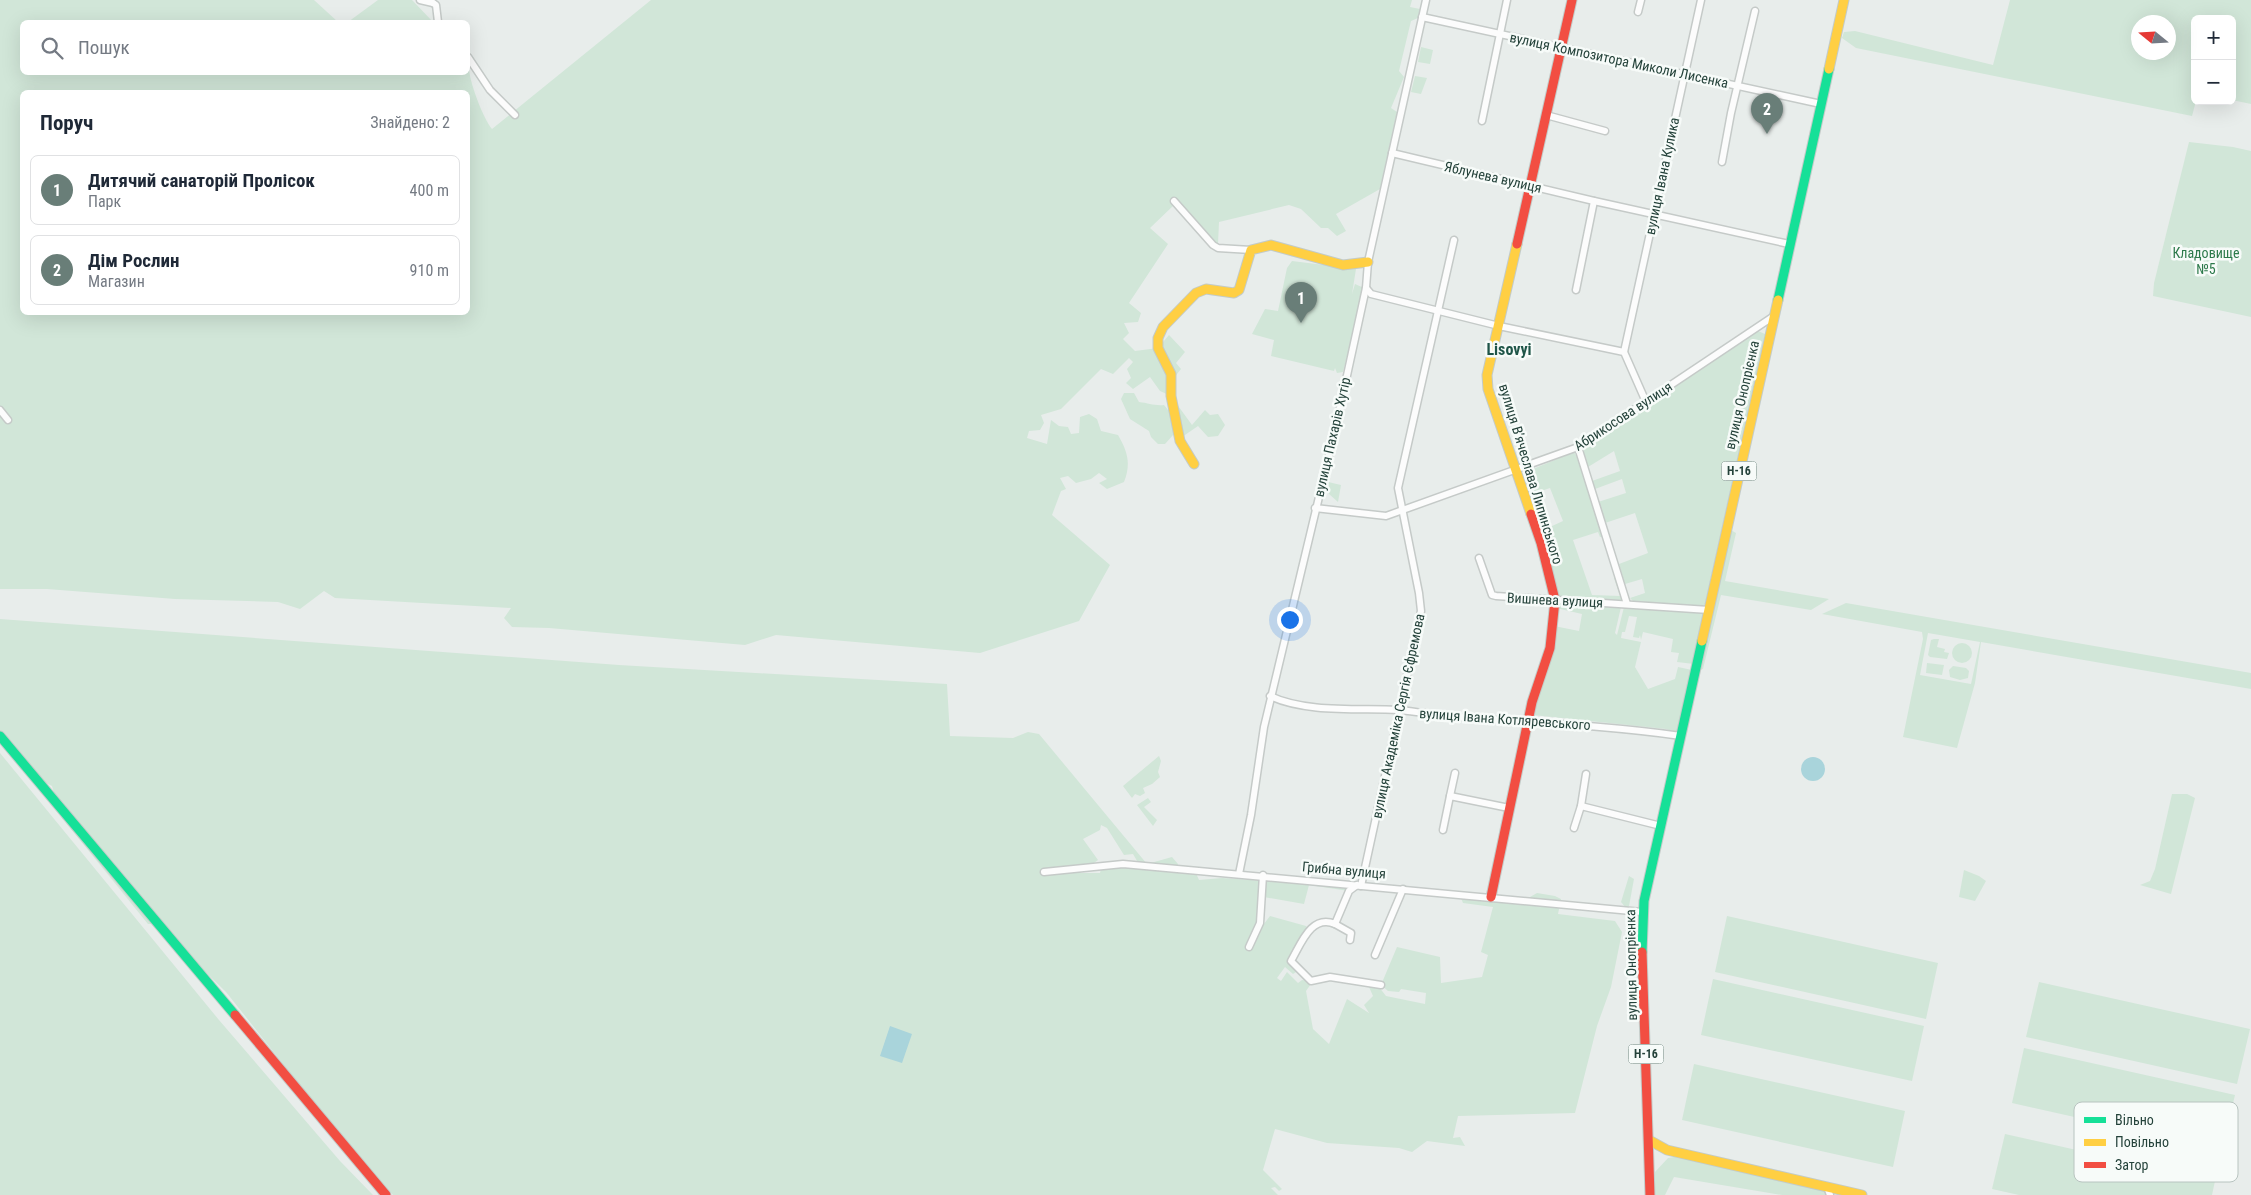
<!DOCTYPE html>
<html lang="uk">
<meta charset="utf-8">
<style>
:root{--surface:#fff;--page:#f2f2f3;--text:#1f2937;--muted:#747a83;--line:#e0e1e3;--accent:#697e78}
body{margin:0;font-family:"Roboto Condensed",sans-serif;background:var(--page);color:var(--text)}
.controls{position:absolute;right:15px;top:15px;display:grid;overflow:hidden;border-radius:8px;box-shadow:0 5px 20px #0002}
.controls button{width:45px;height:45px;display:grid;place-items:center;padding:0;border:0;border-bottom:1px solid var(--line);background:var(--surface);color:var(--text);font:25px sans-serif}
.compass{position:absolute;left:2131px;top:15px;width:45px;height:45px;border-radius:50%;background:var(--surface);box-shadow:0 5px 20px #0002;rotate:288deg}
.you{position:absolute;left:1289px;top:619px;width:18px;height:18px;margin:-12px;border:4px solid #fff;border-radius:50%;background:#1a73e8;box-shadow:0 0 0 8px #1a73e833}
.badge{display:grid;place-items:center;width:32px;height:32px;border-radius:50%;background:var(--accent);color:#fff;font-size:16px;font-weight:700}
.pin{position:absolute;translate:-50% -41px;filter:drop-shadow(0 1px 2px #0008)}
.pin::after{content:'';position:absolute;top:26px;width:18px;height:15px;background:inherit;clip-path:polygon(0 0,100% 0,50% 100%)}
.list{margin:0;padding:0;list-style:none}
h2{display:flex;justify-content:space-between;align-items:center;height:65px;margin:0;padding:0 20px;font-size:21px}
h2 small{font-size:16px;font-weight:400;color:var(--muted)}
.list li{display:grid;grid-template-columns:32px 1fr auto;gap:15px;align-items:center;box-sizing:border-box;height:70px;margin:0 10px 10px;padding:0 10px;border:1px solid var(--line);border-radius:8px}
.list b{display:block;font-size:19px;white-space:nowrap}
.list p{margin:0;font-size:16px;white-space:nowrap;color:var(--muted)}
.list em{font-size:16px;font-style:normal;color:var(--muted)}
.icon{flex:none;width:28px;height:28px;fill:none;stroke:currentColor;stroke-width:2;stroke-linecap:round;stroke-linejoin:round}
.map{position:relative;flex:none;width:2251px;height:1195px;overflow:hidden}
.search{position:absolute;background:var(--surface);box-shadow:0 5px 20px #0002;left:20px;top:20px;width:450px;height:55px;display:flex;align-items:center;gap:12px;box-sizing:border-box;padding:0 18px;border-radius:8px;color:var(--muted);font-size:19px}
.panel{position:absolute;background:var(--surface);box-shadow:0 5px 20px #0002;left:20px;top:90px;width:450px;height:225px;border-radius:8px}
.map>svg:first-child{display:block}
</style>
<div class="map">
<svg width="2251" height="1195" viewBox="0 0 2251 1195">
<rect width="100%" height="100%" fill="#e8edeb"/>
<g fill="#d1e6d8" fill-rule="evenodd">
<path d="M0 0H314L338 22H22V72H468V63H469C467 77 483 118 492 129L651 0H1412L1410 7 1420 9 1418 18 1411 21 1399 71 1404 77 1391 108 1397 112 1380 189 1336 214 1346 231 1337 236 1328 228H1321L1301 209 1289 205 1219 222 1218 244 1213 245 1174 205 1150 228 1168 244 1129 303 1141 313 1138 322 1124 323 1129 333 1123 339 1135 351 1158 348 1169 335 1185 352 1176 363 1181 369 1173 379 1171 396 1160 391 1150 377 1133 389 1126 383 1131 378 1127 369 1133 362 1129 358 1113 374 1101 369 1061 409 1041 415 1044 423 1040 430 1029 431 1027 438 1047 444 1051 420 1059 426 1068 427 1071 434 1079 433 1080 417 1089 414 1097 419 1101 431 1118 435C1128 452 1131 464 1124 482L1107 489 1099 483 1107 479 1099 473 1091 479 1076 483 1068 476 1060 478 1066 489 1061 491 1052 515 1110 565 1079 621 980 653 776 635 745 645 549 628 512 627 504 618 511 608 335 598 324 591 300 609 278 602 175 599 47 589H0ZM22 92H468V312H22Z"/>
<polygon points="378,0 412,0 433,22 348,22"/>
<path d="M2010 0H2251V104L2232 100V19H2195L2196 101 2192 116 1856 48 1842 38 1844 32 1855 31 1993 65ZM2138 22H2168V52H2138Z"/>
<polygon points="1421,47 1433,50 1430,64 1418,62"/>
<polygon points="1415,76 1427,78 1421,94 1411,92"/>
<polygon points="2189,142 2233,147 2251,151 2251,317 2153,296 2154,283"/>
<polygon points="1292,261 1356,269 1352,294 1355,284 1364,288 1343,372 1337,373 1335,368 1334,371 1271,356 1274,340 1252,334 1265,309 1278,311 1287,268"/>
<polygon points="1758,331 1765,334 1705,604 1702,606 1633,601 1630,598 1645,593 1642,579 1625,584 1619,564 1648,553 1635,513 1605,523 1598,502 1626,493 1622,479 1595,489 1592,481 1620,471 1614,451 1588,467 1582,449"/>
<path d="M1124 393H1134L1139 402C1149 403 1154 406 1164 405L1168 410 1176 403 1192 425 1205 410 1210 415 1218 414 1225 425 1218 436 1208 437 1198 426 1182 437 1173 435 1165 444H1158L1151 437 1149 431 1130 419 1121 399Z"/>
<polygon points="1574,452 1580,462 1605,536 1600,537 1598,532 1573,540 1592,595 1620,596 1614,578 1617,578 1625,602 1558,598 1539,532 1563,521 1550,488 1527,496 1521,474"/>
<polygon points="1324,481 1341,485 1338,502 1329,494"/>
<polygon points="1729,529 1736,533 1725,581 1829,599 1811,610 1721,595 1703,669 1700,670"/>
<polygon points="1559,603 1621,607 1615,633 1617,635 1624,607 1705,612 1694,664 1677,662 1679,653 1671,652 1673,639 1643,632 1641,640 1640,635 1639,638 1633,637 1637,617 1629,616 1625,632 1622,632 1621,638 1641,642 1635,667 1648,689 1675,679 1678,667 1692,670 1679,733 1666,729 1533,715 1554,626 1579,631 1582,614 1556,608"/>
<path d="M1846 603 2251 673V689L1981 642 1975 683 1957 748 1903 737 1923 639 1922 632 1822 614ZM1928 633 1980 642 1971 684 1920 675Z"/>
<path d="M0 619 619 665 947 684 950 736 1013 738 1028 732 1039 734 1147 864 1172 857 1178 864 1176 869 1195 871 1199 880 1222 878 1347 887 1349 891 1309 885 1304 904 1264 897 1257 933 1270 916 1306 926 1310 931 1292 959 1299 970 1293 974 1285 967 1277 978 1281 981 1287 972 1298 983 1302 980 1313 981 1306 991 1313 1029 1329 1044 1347 999 1369 1013 1364 1005 1373 996 1369 987H1379L1386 996 1425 1004 1426 993 1401 989 1399 992 1388 991 1381 985 1397 947 1440 957 1441 983 1482 977 1488 955 1481 952 1493 907 1463 903 1461 898 1528 904 1530 897 1537 893 1555 896 1561 899 1558 914 1615 921 1622 932 1611 987 1597 1026 1575 1113 1458 1116 1453 1138 1460 1137 1465 1146 1427 1141 1412 1152 1399 1148 1327 1143 1275 1129 1263 1170 1282 1189 1279 1191 1275 1187 1271 1188 1278 1195H393L347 1144 226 992 183 950 55 796 52 786 46 783 23 761 0 732ZM1101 825 1107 828 1124 855 1133 854 1140 866 1102 865 1100 873H1080L1098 860 1083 839 1100 830Z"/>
<polygon points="1934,639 1939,639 1937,647 1945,649 1944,652 1949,653 1947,659 1930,657 1928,655 1931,640"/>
<circle cx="1962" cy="653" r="10"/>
<polygon points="1927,663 1944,665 1942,675 1926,673"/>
<polygon points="1953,666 1966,668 1969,671 1968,678 1960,680 1950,677 1949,670"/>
<polygon points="0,753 219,1020 340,1161 373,1195 0,1195"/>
<polygon points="1159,756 1161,761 1158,772 1160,777 1152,784 1143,788 1145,793 1140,796 1135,794 1132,798 1123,786"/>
<polygon points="34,779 153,924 148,924 32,781"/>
<polygon points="2172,794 2187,794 2195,798 2171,894 2140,885 2150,881 2155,869"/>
<polygon points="1148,798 1151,802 1144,807 1157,820 1153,826 1137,805"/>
<polygon points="1964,870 1979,876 1986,881 1975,901 1959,897"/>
<polygon points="1629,876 1634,879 1629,906 1626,908 1621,902"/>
<polygon points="1727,916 1938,963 1926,1019 1715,972"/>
<polygon points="1713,979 1924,1026 1912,1081 1701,1035"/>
<polygon points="2039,982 2250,1029 2237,1084 2026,1037"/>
<polygon points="2024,1048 2235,1095 2222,1150 2012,1103"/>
<polygon points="1694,1064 1905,1111 1893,1167 1682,1120"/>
<polygon points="2005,1134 2215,1181 2212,1195 2019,1195 1992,1189"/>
<polygon points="1680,1156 1825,1191 1828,1195 1782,1195 1674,1177 1665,1195 1653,1195 1655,1172 1668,1158"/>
</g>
<g fill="#a9d4db">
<circle cx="1813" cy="769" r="12"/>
<polygon points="890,1026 912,1034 902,1063 880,1056"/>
</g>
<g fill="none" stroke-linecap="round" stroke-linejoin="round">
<defs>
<g id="street">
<polyline points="420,0 433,3"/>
<polyline points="433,3 436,5 438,22"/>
<polyline points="1638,12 1641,0"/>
<polyline points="1422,17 1821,104"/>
<polyline points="468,57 490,90 515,115"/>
<polyline points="1546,115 1605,131"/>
<polyline points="1482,121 1507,0"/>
<polyline points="1392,153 1594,201 1789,244"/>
<polyline points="1722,162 1731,113 1755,11"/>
<polyline points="1174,201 1213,245 1218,248 1251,250"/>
<polyline points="1366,288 1371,294 1499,326 1624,352 1646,402"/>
<polyline points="1576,290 1594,201"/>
<polyline points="1624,352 1701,0"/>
<polyline points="0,410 8,420"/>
<polyline points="1578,447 1627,604"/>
<polyline points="1315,508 1386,516 1578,447 1774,316"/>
<polyline points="1479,558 1492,595 1496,596 1709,610"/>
<path d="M1270 696C1306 713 1359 708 1398 710 1413 711 1428 714 1443 716 1523 722 1602 725 1681 736"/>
<polyline points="1450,796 1455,773"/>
<polyline points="1581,806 1586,774"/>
<polyline points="1574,828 1581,806 1661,826"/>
<polyline points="1443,830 1450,796 1509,808"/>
<polyline points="1044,872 1123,864 1642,912"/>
<polyline points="1239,874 1251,815 1264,727 1336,426 1366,288 1368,262 1426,0"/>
<path d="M1357 885 1349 891 1335 924C1311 914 1301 944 1291 961L1311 981 1330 977 1381 985"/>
<polyline points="1361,886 1421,611 1419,593 1398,488 1454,240"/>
<polyline points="1335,924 1351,933 1350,940"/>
<polyline points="1249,947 1260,923 1263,875"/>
<polyline points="1375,955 1403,889"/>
<polyline points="1827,1187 1830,1195"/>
</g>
<g id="fast">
<polyline points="1778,300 1829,69"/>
<polyline points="0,736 235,1015"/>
<polyline points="1642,952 1644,901 1702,641"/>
</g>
<g id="slow">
<polyline points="1829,69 1844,0"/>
<polyline points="1517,244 1487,375 1488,389 1531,514"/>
<polyline points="1194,464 1180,441 1171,396 1171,374 1158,348 1158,338 1163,327 1196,293 1206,289 1234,293 1239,290 1251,250 1271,245 1343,265 1368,262"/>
<polyline points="1702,641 1778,300"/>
<polyline points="1649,1140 1667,1150 1862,1195"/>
</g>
<g id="jam">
<polyline points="1517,244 1572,0"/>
<polyline points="1491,897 1532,702 1550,648 1555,600 1541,543 1531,514"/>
<polyline points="1642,952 1650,1195"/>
<polyline points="235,1015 386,1195"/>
</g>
</defs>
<use href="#street" stroke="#c5cac8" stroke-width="9"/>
<use href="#fast" stroke="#c3cbc8" stroke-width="11"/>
<use href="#slow" stroke="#c3cbc8" stroke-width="11"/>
<use href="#jam" stroke="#c3cbc8" stroke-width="11"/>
<use href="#street" stroke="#fcfcfc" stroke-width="6"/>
<use href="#fast" stroke="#16e098" stroke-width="9"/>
<use href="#slow" stroke="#ffcf43" stroke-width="9"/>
<use href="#jam" stroke="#f24e42" stroke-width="9"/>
</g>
<g text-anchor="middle" stroke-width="5" stroke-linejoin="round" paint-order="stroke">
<g fill="#f7fbf9" stroke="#637a73" stroke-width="1">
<rect x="1721.5" y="461.5" width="35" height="19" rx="4"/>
<rect x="1628.5" y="1044.5" width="35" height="19" rx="4"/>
</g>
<g font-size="12" font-weight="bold" fill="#24423a">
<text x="1739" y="475">Н-16</text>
<text x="1646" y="1058">Н-16</text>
</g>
<g font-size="14" fill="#24423a" stroke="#f7fbf9">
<text transform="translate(1619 60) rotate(12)" y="5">вулиця Композитора Миколи Лисенка</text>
<text transform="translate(1662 176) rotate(-78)" y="5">вулиця Івана Кулика</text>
<text transform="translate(1493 177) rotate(13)" y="5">Яблунева вулиця</text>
<text transform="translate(1742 395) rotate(-77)" y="5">вулиця Онопрієнка</text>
<text transform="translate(1623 416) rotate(-33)" y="5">Абрикосова вулиця</text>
<text transform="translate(1332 437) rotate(-77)" y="5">вулиця Пахарів Хутір</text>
<text transform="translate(1531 474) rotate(73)" y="5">вулиця Вʼячеслава Липинського</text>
<text transform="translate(1555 600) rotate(3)" y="5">Вишнева вулиця</text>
<text transform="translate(1398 716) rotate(-78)" y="5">вулиця Академіка Сергія Єфремова</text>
<text transform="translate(1505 719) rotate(4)" y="5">вулиця Івана Котляревського</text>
<text transform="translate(1344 870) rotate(5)" y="5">Грибна вулиця</text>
<text transform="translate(1631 965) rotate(-91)" y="5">вулиця Онопрієнка</text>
</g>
<g font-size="14" fill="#2d7a4b" stroke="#f7fbf9">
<text x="2206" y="258">Кладовище<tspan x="2206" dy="16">№5</tspan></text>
</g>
<g font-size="16" font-weight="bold" fill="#1f5548" stroke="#f7fbf9">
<text x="1509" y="355">Lisovyi</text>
</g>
</g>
<rect x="2074" y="1102" width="164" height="80" rx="8" fill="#f7fbf9" stroke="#b8c4c0" stroke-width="1"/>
<rect x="2084" y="1117" width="22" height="6" fill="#16e098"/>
<rect x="2084" y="1139" width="22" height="7" fill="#ffcf43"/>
<rect x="2084" y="1162" width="22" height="6" fill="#f24e42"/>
<g font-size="14" fill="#24423a">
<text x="2115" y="1125">Вільно</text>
<text x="2115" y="1147">Повільно</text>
<text x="2115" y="1170">Затор</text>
</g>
</svg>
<div class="controls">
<button>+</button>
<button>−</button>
</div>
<svg class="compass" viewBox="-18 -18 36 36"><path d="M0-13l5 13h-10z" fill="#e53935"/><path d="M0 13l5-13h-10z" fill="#747a83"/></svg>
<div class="you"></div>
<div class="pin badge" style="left:1301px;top:323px">1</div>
<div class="pin badge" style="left:1767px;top:134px">2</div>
<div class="search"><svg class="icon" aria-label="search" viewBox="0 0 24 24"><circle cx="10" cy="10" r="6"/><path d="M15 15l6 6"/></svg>Пошук</div>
<section class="panel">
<h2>Поруч<small>Знайдено: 2</small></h2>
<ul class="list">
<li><span class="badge">1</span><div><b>Дитячий санаторій Пролісок</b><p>Парк</p></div><em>400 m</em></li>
<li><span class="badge">2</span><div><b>Дім Рослин</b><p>Магазин</p></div><em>910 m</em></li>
</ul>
</section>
</div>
